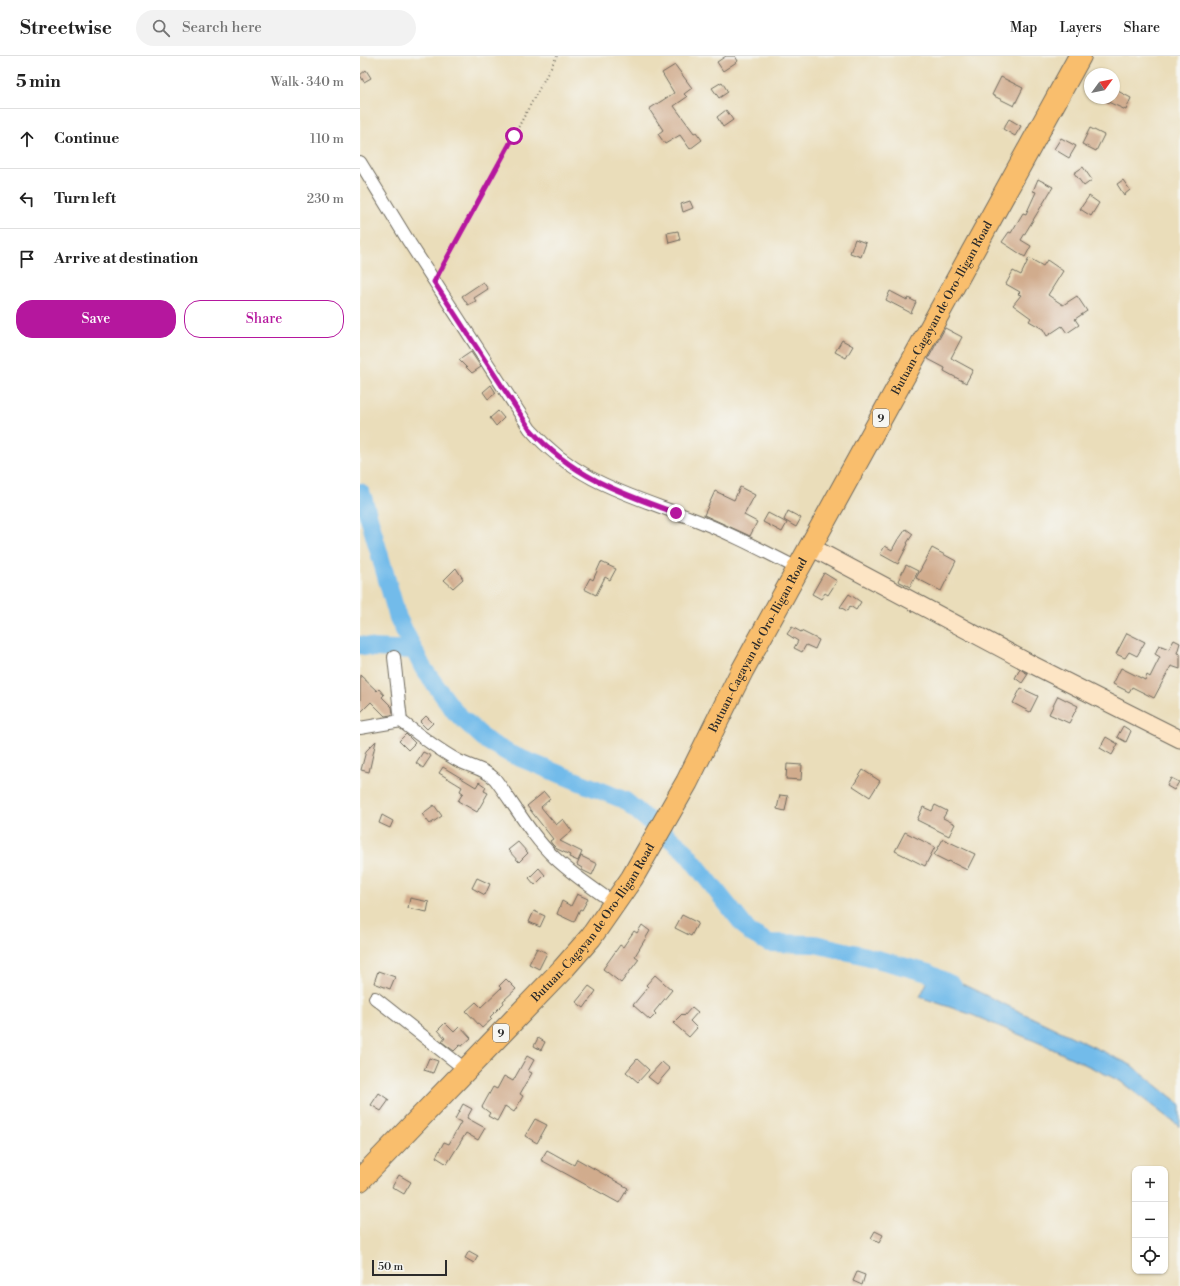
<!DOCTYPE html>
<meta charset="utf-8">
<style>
:root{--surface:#fff;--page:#f2f2f2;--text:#222;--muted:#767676;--line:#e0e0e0;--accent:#b5179e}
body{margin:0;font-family:"Libre Bodoni",serif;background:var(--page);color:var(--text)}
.controls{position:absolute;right:12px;bottom:12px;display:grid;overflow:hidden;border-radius:8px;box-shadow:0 1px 3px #0004}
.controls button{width:36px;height:36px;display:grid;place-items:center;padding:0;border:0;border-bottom:1px solid var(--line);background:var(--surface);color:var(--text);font:20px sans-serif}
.compass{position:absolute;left:724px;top:12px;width:36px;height:36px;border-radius:50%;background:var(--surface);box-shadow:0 1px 3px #0004;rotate:57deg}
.scale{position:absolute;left:12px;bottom:10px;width:75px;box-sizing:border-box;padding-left:4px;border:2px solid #2b2b2b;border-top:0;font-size:11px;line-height:14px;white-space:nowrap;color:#2b2b2b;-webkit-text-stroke:3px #f6f6f2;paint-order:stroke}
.stop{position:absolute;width:12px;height:12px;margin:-9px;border:3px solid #b5179e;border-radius:50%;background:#fff}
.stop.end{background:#b5179e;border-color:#fff;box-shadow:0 1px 4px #0008}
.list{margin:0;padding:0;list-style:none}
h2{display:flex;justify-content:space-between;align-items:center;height:52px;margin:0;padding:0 16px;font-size:17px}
h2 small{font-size:13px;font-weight:400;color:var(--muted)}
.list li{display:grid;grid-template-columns:26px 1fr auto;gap:12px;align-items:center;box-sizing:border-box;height:60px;padding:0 16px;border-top:1px solid var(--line)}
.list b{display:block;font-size:15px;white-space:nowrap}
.list em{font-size:13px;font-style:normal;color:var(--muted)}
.actions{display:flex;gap:8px;padding:12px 16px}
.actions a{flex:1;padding:9px 0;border:1px solid var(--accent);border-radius:16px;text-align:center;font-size:14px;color:var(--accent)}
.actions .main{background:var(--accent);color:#fff}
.icon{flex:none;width:22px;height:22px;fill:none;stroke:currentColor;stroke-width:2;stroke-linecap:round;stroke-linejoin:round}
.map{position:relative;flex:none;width:820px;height:1230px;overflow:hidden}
header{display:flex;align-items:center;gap:24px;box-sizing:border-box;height:56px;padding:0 20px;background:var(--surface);border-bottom:1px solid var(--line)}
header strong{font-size:19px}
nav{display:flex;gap:22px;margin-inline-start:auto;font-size:14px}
.search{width:280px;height:36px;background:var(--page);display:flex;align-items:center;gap:10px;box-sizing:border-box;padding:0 14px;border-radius:22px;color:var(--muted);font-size:15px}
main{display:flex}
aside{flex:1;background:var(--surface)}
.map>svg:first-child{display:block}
</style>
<header>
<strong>Streetwise</strong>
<div class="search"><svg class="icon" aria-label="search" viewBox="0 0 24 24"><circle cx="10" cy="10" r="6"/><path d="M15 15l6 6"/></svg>Search here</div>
<nav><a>Map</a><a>Layers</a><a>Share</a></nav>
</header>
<main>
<aside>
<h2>5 min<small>Walk · 340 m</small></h2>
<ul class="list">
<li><svg class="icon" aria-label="ahead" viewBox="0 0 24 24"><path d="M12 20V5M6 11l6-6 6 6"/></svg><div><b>Continue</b></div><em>110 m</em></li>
<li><svg class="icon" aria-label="left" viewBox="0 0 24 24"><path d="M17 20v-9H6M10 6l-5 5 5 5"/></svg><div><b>Turn left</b></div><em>230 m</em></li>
<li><svg class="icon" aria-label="arrive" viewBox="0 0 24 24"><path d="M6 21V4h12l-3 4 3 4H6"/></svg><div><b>Arrive at destination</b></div></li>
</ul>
<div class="actions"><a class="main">Save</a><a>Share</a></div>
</aside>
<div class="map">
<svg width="820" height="1230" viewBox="0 0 820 1230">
<rect width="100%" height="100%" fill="#f6f6f2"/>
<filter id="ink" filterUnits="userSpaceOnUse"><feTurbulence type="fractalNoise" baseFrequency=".025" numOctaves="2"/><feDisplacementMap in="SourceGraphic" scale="8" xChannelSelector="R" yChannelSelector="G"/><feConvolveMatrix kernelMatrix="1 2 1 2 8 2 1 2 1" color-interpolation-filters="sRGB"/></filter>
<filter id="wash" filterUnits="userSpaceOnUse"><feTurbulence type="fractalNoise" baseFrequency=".012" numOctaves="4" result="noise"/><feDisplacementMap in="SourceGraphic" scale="16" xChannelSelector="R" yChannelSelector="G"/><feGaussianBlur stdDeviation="0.9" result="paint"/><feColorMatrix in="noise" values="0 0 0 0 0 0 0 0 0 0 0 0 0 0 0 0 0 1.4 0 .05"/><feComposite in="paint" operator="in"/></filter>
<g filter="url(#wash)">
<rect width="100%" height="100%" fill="#eaddba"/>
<polygon fill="#72bbea" stroke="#4e738a" points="573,914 771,1009 820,1048 820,1071 760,1025 682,988 610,958 560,941"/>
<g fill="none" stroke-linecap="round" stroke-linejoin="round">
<g stroke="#72bbea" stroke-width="18">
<polyline points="0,436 3,441 38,562 63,612 95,656 127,685 150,698 264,744 325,795 389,876 409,887 455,888 502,899 568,917 593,929"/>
<polyline points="0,589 13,592 54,594"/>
</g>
</g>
<g id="blocks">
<g fill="#d1ac8d">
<polygon points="366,0 375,0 378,5 363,15 357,6"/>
<polygon points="315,9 332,32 324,38 327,41 314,50 334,77 336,76 342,84 330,93 320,79 305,88 298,78 303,74 289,53 314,37 302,17"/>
<polygon points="6,14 11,22 4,26 0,19"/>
<polygon points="641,21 663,32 654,50 632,39"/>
<polygon points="362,26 368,36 359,42 352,32"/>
<polygon points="754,33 771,42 766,54 739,42 754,42"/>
<polygon points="366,54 373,64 363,71 357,61"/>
<polygon points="649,63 661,70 655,80 643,73"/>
<polygon points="730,72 744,79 736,95 722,88"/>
<polygon points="701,82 716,90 709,102 694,93"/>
<polygon points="723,111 732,124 724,130 714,117"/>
<polygon points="678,123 693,131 661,184 671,190 665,201 642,186 649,176 651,177 663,157 666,158 676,136 673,135"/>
<polygon points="763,124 770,134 764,139 757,128"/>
<polygon points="729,140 739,147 731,160 720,153"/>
<polygon points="330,145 333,152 323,156 321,148"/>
<polygon points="318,175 320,184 309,187 307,177"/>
<polygon points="495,183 506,187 501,201 490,197"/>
<polygon points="669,202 683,210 687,204 703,215 688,239 703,249 717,240 727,255 715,263 719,269 707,277 702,270 687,280 683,273 669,265 671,262 653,249 661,239 658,238 660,236 646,228 653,215 661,219"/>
<polygon points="123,226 128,233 114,242 116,245 108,249 102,240"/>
<polygon points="530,235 547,244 548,242 556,246 551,257 526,244"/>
<polygon points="585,272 602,281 591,302 613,314 606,327 584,315 585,312 568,303"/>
<polygon points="482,284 493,290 486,302 475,296"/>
<polygon points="111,296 121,311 112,317 99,304"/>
<polygon points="131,329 136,337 128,343 123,336"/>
<polygon points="138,355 144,362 136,370 130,362"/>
<polygon points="380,431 395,439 384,459 397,466 390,480 344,459 355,435 374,444"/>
<polygon points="428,455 441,462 436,471 424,464"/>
<polygon points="408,457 427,467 422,476 403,466"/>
<polygon points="546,473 553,478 547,487 548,488 538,508 520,498 525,490 532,494 538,483 539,483"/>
<polygon points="572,492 596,505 581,535 556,522"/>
<polygon points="241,506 256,513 250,524 245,521 236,539 224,533 230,522 233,524"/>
<polygon points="546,509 558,515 550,531 538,525"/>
<polygon points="96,512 103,523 93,532 84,524"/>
<polygon points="464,517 477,525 468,539 465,537 461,543 452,538"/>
<polygon points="489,538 501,546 496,554 490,550 487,555 480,551"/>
<polygon points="432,571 441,576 441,575 459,584 455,593 446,589 442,596 434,592 438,585 427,578"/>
<polygon points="767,577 785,586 777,600 769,596 765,602 756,598"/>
<polygon points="814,584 820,587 817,597 820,598 820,613 811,610 794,642 772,631 769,636 753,628 761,612 785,624 787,619 790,621 800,601 795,598 799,589 809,593"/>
<polygon points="660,613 668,618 662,627 655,622"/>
<polygon points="0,619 17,635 19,633 24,639 22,641 32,651 33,657 31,659 25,660 11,646 0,657"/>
<polygon points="661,632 678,640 670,656 653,647"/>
<polygon points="698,640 718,650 709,667 689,658"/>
<polygon points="66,660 73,667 67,673 60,666"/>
<polygon points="763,670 771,675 766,686 757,681"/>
<polygon points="46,678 55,687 48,694 39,685"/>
<polygon points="746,681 758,688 752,699 740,692"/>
<polygon points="16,685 9,716 1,714 6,695"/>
<polygon points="63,696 71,700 63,712 56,707"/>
<polygon points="427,708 442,709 441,724 426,723"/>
<polygon points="83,711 116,731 119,726 126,731 124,735 128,737 117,756 98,745 103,737 100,735 102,731 79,717"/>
<polygon points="503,714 520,725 510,741 493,730"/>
<polygon points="811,722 819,726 814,734 807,730"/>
<polygon points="184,736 190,743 181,751 196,769 203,763 212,775 200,785 222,796 218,805 209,801 210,799 197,793 192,788 190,785 193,783 167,750"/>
<polygon points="420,739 428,740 425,755 417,753"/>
<polygon points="74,749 82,760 70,768 62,758"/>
<polygon points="575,749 587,755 583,762 595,768 589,780 557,764 563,751 572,755"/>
<polygon points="22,759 33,765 30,772 19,767"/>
<polygon points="545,776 575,791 565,810 535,795"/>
<polygon points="583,783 615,798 607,814 589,805 588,806 574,799"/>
<polygon points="158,786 168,797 159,806 148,794"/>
<polygon points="221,800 237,808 232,819 222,814 222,812 217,809"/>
<polygon points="179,812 185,819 175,829 169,822"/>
<polygon points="117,822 130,828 125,839 112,832"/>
<polygon points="217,838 228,843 222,854 220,853 214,866 197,858 202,845 211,850"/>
<polygon points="50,842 69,846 67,856 48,852"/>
<polygon points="174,855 185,860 180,871 169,866"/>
<polygon points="322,859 338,867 331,880 315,872"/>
<polygon points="282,869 290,875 275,900 279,903 261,927 243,913 260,889 263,891 274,875 277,877"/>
<polygon points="177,892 187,897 179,913 169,908"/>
<polygon points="18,915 35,921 30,933 14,927"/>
<polygon points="295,919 312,934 294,956 296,958 290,964 273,949 288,931 286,929"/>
<polygon points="146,923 156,933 143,945 144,947 130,961 132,963 122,972 106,955 116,946 121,951 141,932 139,930"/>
<polygon points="229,930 236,935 224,952 216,946"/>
<polygon points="332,951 338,956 330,965 337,972 329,981 313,967 322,958 324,960"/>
<polygon points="85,967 94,976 100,970 111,982 102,990 100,989 94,995 82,986 85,982 78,974"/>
<polygon points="178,982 185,986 181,994 174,990"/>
<polygon points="167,1000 174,1004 168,1015 172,1017 160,1038 163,1040 154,1056 145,1050 137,1065 128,1060 130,1057 122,1051 133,1031 137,1033 144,1020 153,1025"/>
<polygon points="69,1002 78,1005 73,1017 64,1014"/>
<polygon points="277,1003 289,1014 278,1026 266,1016"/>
<polygon points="302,1006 310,1013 297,1028 288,1021"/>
<polygon points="19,1037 29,1044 21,1055 11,1049"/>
<polygon points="103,1048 112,1053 107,1062 125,1072 118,1084 106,1077 87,1108 76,1101 84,1086 89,1088 101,1066 95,1063"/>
<polygon points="175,1063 187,1069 177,1087 165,1080"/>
<polygon points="187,1094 214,1109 217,1103 268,1132 259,1147 181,1104"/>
<polygon points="39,1119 51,1126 44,1138 32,1131"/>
<polygon points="515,1175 523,1179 519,1187 511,1182"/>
<polygon points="109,1195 118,1200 114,1207 105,1202"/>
<polygon points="497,1216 505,1219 502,1229 493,1225"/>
</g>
</g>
</g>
<g filter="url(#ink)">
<use href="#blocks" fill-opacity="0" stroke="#6e695d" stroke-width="1"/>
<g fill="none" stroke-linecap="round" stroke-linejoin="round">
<defs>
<g id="street">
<path d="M0 106 49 186 170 373C215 425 267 438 328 461 366 475 402 494 439 513"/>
<polyline points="34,601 41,665"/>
<path d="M0 672 41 665C59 679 77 693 97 704 110 711 124 712 135 723 154 748 172 781 195 802 213 819 234 833 254 847"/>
<polyline points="15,942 106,1014"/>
</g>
<polyline id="secondary" points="451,491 669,607 820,683"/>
<g id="highway">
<path id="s1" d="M0 1124 203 913 231 881 272 822 327 726 382 615 720 0"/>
</g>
</defs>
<use href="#street" stroke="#6e695d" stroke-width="14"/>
<use href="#secondary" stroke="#6e695d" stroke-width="19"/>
<use href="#highway" stroke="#6e695d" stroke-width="24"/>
<polyline stroke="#6e695d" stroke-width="2" stroke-dasharray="1 3" stroke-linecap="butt" points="80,215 197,0"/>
<use href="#street" stroke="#fff" stroke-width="12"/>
<use href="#secondary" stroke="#fde5c5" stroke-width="17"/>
<use href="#highway" stroke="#f9be6d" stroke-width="22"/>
</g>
</g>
<g fill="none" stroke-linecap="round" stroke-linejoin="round" filter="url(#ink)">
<path stroke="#b5179e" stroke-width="5" d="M154 80 74 226 170 373C211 420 260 437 316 457"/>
</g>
<g text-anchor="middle" stroke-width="4" stroke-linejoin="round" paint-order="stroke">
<g fill="#f6f6f2" stroke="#686867" stroke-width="1">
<rect x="513" y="353" width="16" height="18" rx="3"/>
<rect x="133" y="968" width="16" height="18" rx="3"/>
</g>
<g font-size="11" font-weight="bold" fill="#2b2b2b">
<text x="521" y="366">9</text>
<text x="141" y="981">9</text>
</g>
<g font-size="12" fill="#2b2b2b" stroke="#f6f6f2">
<text dy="4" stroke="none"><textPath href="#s1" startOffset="1056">Butuan-Cagayan de Oro-Iligan Road</textPath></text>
<text dy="4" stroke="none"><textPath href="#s1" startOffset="672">Butuan-Cagayan de Oro-Iligan Road</textPath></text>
<text dy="4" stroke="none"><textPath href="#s1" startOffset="348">Butuan-Cagayan de Oro-Iligan Road</textPath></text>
</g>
</g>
</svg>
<div class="controls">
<button>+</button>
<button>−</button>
<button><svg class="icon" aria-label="locate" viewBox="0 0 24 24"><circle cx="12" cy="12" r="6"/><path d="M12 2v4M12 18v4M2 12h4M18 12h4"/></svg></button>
</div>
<svg class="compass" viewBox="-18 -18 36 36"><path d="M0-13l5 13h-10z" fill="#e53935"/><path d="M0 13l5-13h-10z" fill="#767676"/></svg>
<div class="scale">50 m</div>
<div class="stop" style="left:154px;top:80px"></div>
<div class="stop end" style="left:316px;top:457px"></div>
</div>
</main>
